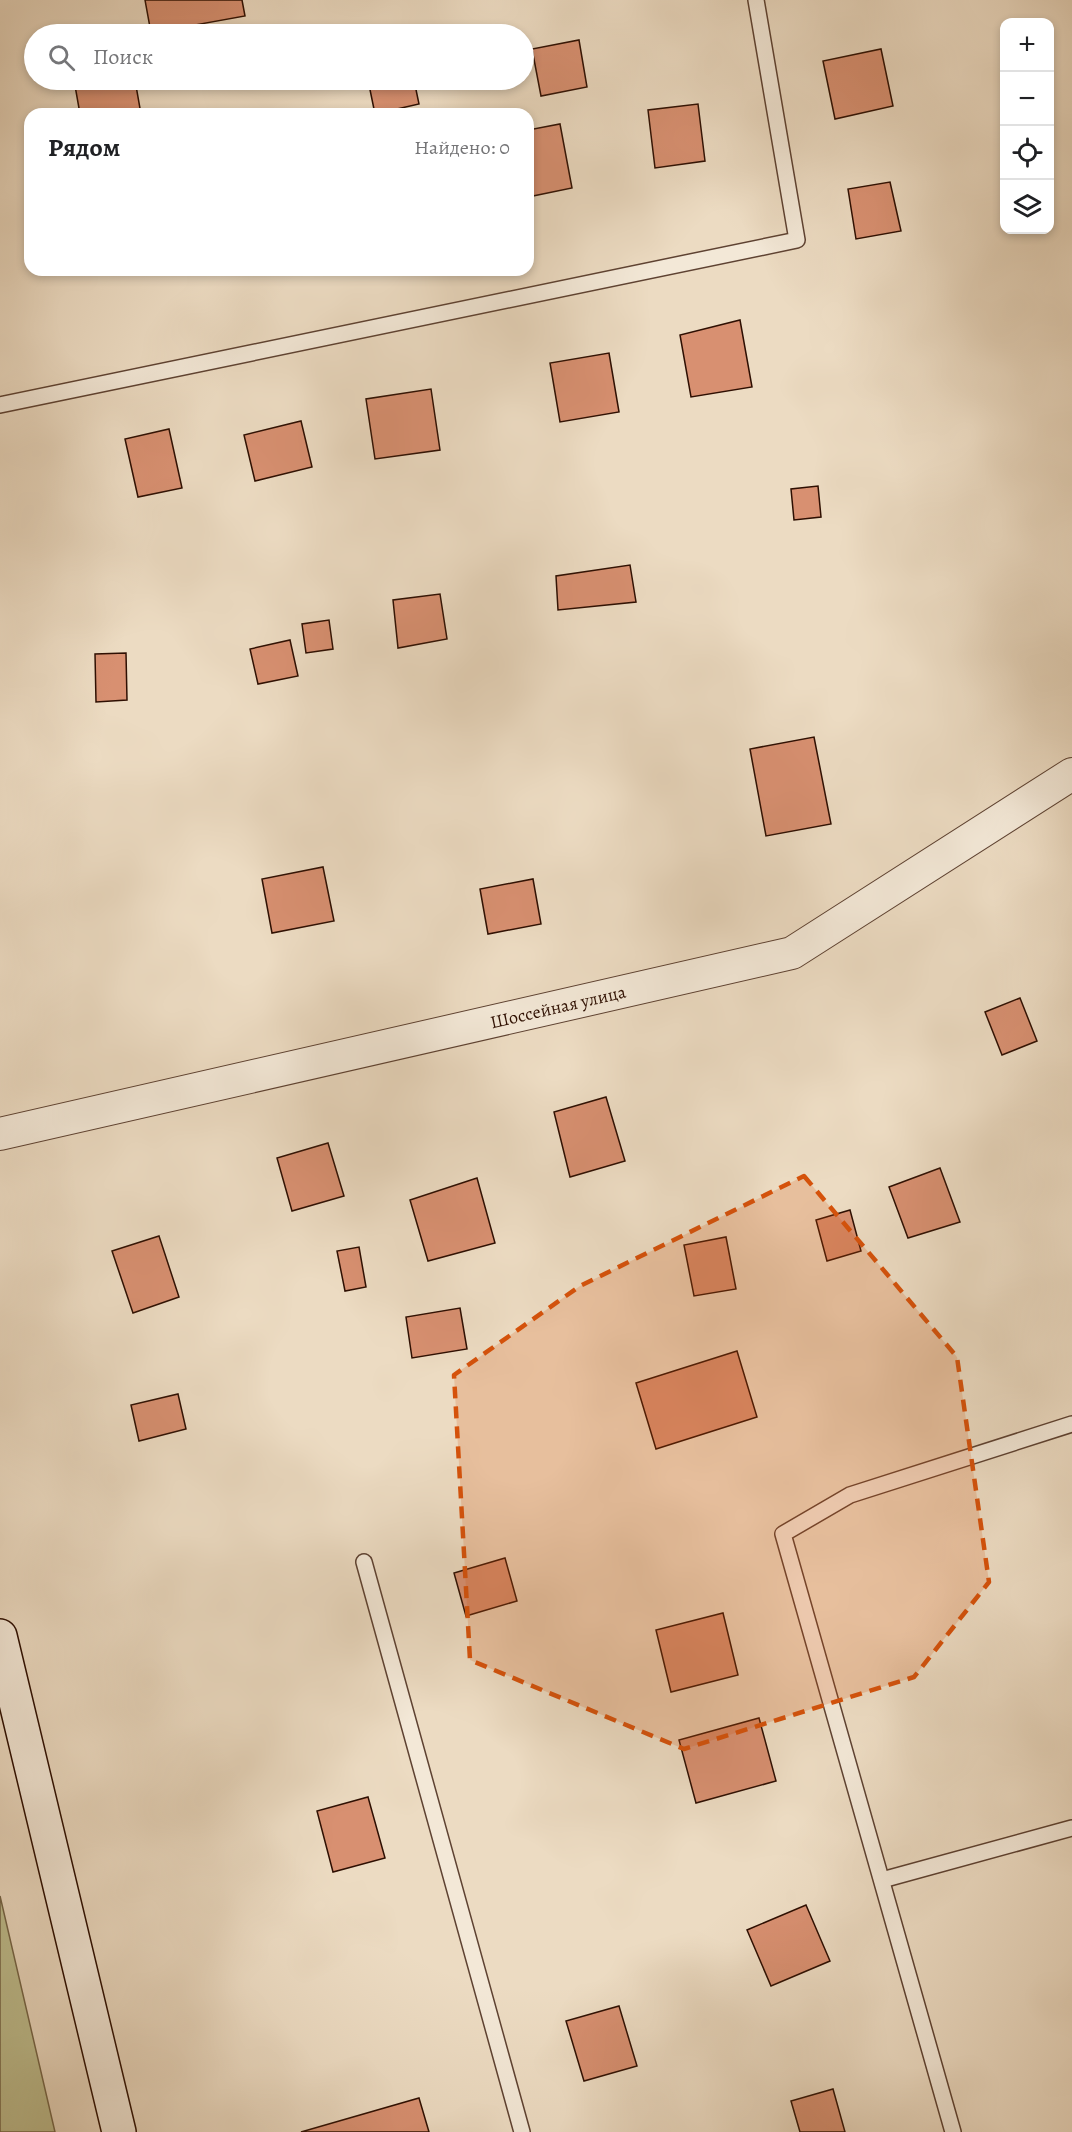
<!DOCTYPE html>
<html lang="ru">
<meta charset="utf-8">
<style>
:root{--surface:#fff;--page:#f2f2f2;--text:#202124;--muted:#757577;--line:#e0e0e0}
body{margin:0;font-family:Alegreya,serif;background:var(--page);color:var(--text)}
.controls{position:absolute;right:18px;top:18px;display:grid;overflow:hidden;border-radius:12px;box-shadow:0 3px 9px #0003}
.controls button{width:54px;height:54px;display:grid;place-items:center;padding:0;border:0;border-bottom:2px solid var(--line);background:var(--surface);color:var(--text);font:30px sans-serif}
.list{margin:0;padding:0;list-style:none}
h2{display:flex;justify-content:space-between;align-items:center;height:78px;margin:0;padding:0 24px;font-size:26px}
h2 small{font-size:20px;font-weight:400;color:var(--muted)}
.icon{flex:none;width:33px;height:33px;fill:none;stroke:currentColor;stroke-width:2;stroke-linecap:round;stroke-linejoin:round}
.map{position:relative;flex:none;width:1072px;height:2132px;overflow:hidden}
.search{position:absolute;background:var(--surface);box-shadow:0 3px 9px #0003;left:24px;top:24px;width:510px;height:66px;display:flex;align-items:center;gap:15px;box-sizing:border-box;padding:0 21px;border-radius:33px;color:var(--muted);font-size:22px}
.panel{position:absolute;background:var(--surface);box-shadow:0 3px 9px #0003;left:24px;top:108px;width:510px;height:168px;border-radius:18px}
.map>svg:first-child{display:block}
</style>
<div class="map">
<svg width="1072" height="2132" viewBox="0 0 1072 2132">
<rect width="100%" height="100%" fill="#ecdbc2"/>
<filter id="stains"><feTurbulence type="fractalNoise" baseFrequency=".00333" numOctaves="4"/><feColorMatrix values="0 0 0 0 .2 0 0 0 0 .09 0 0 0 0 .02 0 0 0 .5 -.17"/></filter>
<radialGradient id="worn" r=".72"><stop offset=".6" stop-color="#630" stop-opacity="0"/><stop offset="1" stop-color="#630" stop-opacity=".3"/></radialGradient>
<polygon fill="#bebe8f" stroke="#766648" stroke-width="1.5" points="0,1896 55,2132 0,2132"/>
<g fill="#d89071" stroke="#2e0f02" stroke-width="1.5">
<polygon points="145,0 242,0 245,16 151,33"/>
<polygon points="579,40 587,87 541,96 532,49"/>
<polygon points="881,49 893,106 835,119 823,61"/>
<polygon points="74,80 135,80 141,114 80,114"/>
<polygon points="368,80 414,80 419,104 375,114"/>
<polygon points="698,104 705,161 655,168 648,110"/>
<polygon points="560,124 572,188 528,197 528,130"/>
<polygon points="890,182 901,231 856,239 848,189"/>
<polygon points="740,320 752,387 691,397 680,335"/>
<polygon points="609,353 619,412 560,422 550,363"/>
<polygon points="431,389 440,450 375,459 366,399"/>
<polygon points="301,421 312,467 255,481 244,435"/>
<polygon points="169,429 182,488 138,497 125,439"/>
<polygon points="818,486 821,517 794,520 791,489"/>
<polygon points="630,565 636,602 558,610 556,576"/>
<polygon points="440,594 447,639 398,648 393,600"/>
<polygon points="329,620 333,649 306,653 302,624"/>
<polygon points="290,640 298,676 258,684 250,649"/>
<polygon points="126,653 127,700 96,702 95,654"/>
<polygon points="814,737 831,824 766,836 750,749"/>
<polygon points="323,867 334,921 272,933 262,879"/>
<polygon points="533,879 541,924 488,934 480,889"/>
<polygon points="1020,998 1037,1041 1002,1055 985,1012"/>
<polygon points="606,1097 625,1161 570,1177 554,1112"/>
<polygon points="328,1143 344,1196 292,1211 277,1158"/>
<polygon points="940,1168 960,1222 908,1238 889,1187"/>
<polygon points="477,1178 495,1243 428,1261 410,1200"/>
<polygon points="850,1210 861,1251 827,1261 816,1220"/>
<polygon points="159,1236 179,1297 133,1313 112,1251"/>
<polygon points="726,1237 736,1289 694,1296 684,1245"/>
<polygon points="359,1247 366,1287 345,1291 337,1251"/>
<polygon points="460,1308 467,1349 412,1358 406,1317"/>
<polygon points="737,1351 757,1417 656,1449 636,1383"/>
<polygon points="178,1394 186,1429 139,1441 131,1405"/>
<polygon points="505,1558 517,1601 466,1616 454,1573"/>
<polygon points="723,1613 738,1675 671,1692 656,1630"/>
<polygon points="759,1718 776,1781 696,1803 679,1740"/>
<polygon points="368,1797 385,1858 333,1872 317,1811"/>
<polygon points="806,1905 830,1961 771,1986 747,1930"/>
<polygon points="619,2006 637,2066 584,2081 566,2021"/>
<polygon points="833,2089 845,2132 800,2132 791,2101"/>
<polygon points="419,2098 429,2132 301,2132"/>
</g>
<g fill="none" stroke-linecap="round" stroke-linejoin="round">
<defs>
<g id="service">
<polyline points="0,405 797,240 756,0"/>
<polyline points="364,1562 522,2132"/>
<polyline points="882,1880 1072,1828"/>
<polyline points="953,2132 783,1534 850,1495 1072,1424"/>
</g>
<polyline id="minor" points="0,1134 792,953 1072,774"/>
<polyline id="secondary" points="0,1636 119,2132"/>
</defs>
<use href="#service" stroke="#5e4232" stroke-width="18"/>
<use href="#minor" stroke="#5e4232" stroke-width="34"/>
<use href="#secondary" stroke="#2e0f02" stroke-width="36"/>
<use href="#service" stroke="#f3e8d7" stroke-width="15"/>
<use href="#minor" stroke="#f3e8d7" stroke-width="32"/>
<use href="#secondary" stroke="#f3e8d7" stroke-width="33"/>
</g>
<path fill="#d5520b" fill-opacity="0.2" stroke="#d5520b" stroke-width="4.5" stroke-dasharray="12 8" stroke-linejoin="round" d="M804 1176 957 1357 989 1582 914 1677 684 1749 470 1660 454 1375 580 1286Z"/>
<g text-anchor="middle" stroke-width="6" stroke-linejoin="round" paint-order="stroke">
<g font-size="18" fill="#2e0f02" stroke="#f3e8d7">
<text transform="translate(558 1007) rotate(-13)" y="6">Шоссейная улица</text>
</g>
</g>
<rect width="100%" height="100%" filter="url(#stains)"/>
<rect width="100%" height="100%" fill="url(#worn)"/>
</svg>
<div class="controls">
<button>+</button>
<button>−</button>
<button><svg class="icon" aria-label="locate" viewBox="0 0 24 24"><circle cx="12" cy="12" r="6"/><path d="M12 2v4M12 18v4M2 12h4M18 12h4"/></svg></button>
<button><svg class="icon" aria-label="layers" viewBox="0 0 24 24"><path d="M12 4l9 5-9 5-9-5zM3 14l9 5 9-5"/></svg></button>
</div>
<div class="search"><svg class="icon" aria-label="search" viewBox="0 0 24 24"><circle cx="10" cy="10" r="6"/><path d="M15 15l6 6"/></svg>Поиск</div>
<section class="panel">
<h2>Рядом<small>Найдено: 0</small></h2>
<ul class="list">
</ul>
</section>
</div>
